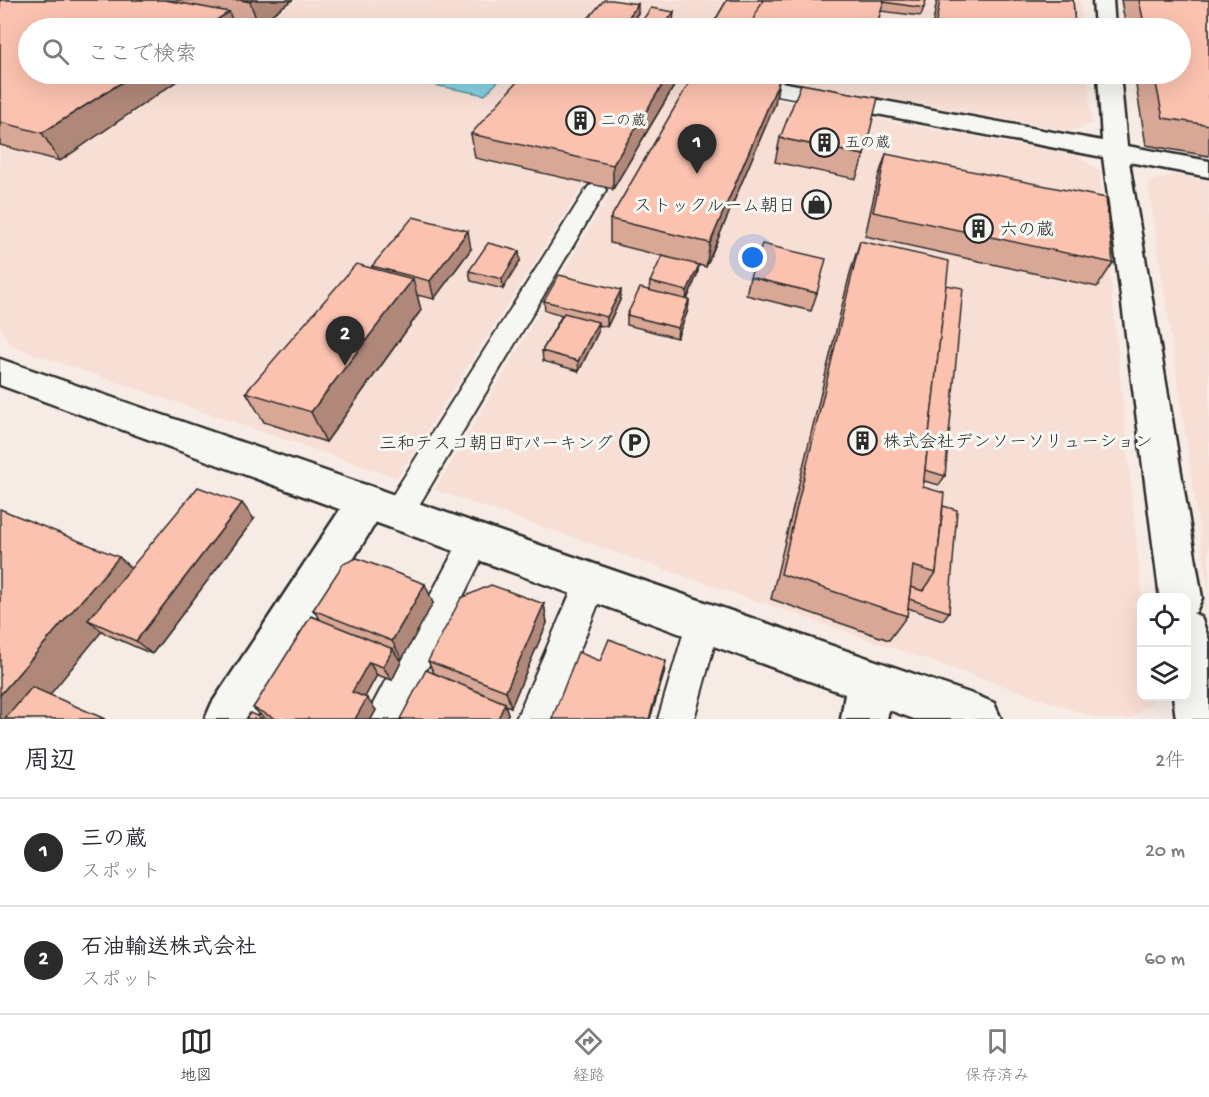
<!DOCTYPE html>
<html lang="ja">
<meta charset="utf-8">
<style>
:root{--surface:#fff;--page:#f2f2f3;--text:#2b2b33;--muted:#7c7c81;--line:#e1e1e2;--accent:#2b2b2b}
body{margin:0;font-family:"Gochi Hand","Klee One",sans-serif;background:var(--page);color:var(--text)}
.controls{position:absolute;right:18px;bottom:18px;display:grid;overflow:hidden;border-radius:12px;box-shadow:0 6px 24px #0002}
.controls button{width:54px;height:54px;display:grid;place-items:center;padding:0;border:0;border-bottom:2px solid var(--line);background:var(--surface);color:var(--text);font:30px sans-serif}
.you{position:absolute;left:753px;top:258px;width:21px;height:21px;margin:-15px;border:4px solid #fff;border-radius:50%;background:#1a73e8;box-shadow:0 0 0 9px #1a73e833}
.badge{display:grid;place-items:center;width:39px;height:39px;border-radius:50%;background:var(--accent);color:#fff;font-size:20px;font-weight:700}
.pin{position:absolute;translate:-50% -50px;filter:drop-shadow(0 2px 3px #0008)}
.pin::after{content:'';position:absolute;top:32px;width:21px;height:18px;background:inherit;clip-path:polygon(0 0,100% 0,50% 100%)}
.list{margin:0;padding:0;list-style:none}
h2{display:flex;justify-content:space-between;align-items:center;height:78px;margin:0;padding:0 24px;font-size:26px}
h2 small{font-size:20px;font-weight:400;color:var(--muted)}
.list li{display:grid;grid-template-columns:39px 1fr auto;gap:18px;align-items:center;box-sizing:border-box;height:108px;padding:0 24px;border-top:2px solid var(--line)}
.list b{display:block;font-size:22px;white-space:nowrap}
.list p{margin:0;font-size:20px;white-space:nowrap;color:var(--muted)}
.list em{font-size:20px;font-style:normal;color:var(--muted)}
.icon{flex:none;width:33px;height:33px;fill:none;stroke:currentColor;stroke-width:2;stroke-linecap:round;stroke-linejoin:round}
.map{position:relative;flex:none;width:1209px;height:719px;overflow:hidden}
.search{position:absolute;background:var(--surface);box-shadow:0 6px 24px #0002;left:18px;right:18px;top:18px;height:66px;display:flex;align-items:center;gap:15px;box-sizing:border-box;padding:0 21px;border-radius:33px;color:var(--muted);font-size:22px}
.sheet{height:294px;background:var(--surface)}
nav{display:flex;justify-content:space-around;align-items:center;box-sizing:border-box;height:84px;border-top:2px solid var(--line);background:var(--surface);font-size:16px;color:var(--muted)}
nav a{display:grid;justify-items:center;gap:3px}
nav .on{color:var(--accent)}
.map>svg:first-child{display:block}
</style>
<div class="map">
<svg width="1209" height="719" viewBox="0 0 1209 719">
<rect width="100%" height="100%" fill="#f7ece5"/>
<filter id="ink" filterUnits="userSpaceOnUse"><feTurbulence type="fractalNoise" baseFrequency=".0167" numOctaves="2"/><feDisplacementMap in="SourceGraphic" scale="12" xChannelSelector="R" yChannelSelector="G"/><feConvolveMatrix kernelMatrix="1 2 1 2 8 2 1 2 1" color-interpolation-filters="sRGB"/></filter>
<g filter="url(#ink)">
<g fill="#f8dfd5">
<polygon points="0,0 1080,0 1083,28 28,28 28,74 637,74 1078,156 1100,172 1142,597 1142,696 1152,697 1153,702 1130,719 1099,719 435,490 612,189 585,184 397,478 11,346 0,327"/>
<polygon points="750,74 1087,74 1092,124 1069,131"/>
<polygon points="1173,174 1209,181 1209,597 1148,182"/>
</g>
<polygon fill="#83d2e1" stroke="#608f98" stroke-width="1.5" points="378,74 505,74 485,95"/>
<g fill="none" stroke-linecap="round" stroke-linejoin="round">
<defs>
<g id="lane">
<polygon points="596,184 603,186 606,190 409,522 398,526 387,522 383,513 387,504 586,190 589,186"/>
<polygon points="476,526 487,530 491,540 402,719 365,719 465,530"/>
<polygon points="591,567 602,571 607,582 552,719 516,719 580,571"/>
<polygon points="704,605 716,610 721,621 694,719 658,719 687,621 692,610"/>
</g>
<g id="street">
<polygon points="1093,0 1113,0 1115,28 1095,28"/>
<polygon points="693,74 737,74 1102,141 1098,74 1120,74 1127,146 1209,161 1209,177 1129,162 1202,598 1196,612 1193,613 1201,617 1209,640 1209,719 1176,719 1173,696 1186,696 1186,598 1160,598 1103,157 704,81 696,79"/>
<polygon points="367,485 381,490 386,502 381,514 255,719 205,719 212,703 353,490"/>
</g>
<polygon id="secondary" points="0,359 978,696 994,703 1001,719 914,719 889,710 887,719 841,719 845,694 0,385"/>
</defs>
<use href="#lane" stroke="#2b2b2b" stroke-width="4"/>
<use href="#street" stroke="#2b2b2b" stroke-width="5"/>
<use href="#secondary" stroke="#2b2b2b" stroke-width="5"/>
<use href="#lane" fill="#f6f6f2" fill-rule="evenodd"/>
<use href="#street" fill="#f6f6f2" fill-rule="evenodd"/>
<use href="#secondary" fill="#f6f6f2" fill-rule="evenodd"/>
</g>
<g fill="#d8a796" stroke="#2b2b2b" stroke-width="1.5">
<polygon points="0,0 292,0 258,24 231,19 235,28 28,28 28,74 187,74 60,161 0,145"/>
<polygon points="727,0 926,0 921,16 881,11 876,28 712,28 713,24"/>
<polygon points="937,0 1073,0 1075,27 1074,28 932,28"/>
<polygon points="1121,0 1209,0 1209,156 1146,145 1134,74 1180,74 1180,28 1126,28"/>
<polygon points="638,13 627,28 585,28 585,22"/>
<polygon points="778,74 814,74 812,80"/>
<polygon points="677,81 613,189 475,158 471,134"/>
<polygon points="775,104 706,267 699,265 697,275 687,300 689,300 688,310 677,338 627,325 627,315 649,290 650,282 670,258 610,243 610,219"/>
<polygon points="780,138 864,155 856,179 775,162"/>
<polygon points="886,154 1113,263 1097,287 865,236 878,178"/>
<polygon points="860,241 946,285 945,476 939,485 924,481 923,487 943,506 949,612 943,620 908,608 907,616 889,640 771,599 850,273"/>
<polygon points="471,249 434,299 417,295 421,310 326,442 264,422 246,392 373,268 372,266"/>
<polygon points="520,261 503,289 471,281 469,271"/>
<polygon points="750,277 817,293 811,311 746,295"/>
<polygon points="621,290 620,300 607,327 598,325 598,332 579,371 543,361 542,351 562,315 545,310 544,301"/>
<polygon points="254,519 152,654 106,634 102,631 0,719 119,557 131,568"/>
<polygon points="433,603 402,659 399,658 401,662 392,680 377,675 365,697 376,710 371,719 265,719 253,708 320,619 313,610"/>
<polygon points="544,604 547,623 511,707 505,705 508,714 434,673 428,661"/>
</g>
<g fill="#b0887a" stroke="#2b2b2b" stroke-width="1.5">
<polygon points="253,0 292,0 258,24 250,2"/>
<polygon points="638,4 638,13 627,28 621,28"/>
<polygon points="229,12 235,28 204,28"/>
<polygon points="674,12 673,21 668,28 662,28"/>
<polygon points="135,74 187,74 60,161 42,133"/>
<polygon points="669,74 677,74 677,81 613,189 613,165"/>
<polygon points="779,81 775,104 706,267 710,243"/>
<polygon points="468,231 471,249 434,299 430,281"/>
<polygon points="519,251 520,261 503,289 502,279"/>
<polygon points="699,265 697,275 686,301 687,291"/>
<polygon points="413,279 421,310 326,442 311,412"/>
<polygon points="621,290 620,300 607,327 607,317"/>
<polygon points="689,300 688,310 677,338 678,328"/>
<polygon points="598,322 598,332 579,371 578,361"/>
<polygon points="242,503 254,519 152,654 136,641"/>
<polygon points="119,557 143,580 88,620 102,631 30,719 0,719 0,695"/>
<polygon points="425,584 433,603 402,659 392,641"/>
<polygon points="544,604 547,623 511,707 506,691"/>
<polygon points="393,649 401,662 392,680 383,667"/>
<polygon points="666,661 664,674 650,719 649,719"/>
<polygon points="369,662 377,675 361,704 352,692"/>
<polygon points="367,698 376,710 371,719 355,719"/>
<polygon points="505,703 508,714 506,719 498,719"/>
</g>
<g fill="#fbc2af" stroke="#2b2b2b" stroke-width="1.5">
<polygon points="0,0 165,0 229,12 204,28 28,28 28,74 135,74 42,133 0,122"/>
<polygon points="240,0 253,0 250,2"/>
<polygon points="604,0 612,0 638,4 621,28 585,22"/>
<polygon points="727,0 763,0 749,28 740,28 713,24"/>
<polygon points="763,0 884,0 876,28 836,28 837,25 830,23 828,28 749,28"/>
<polygon points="884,0 926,0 924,8 884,2"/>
<polygon points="940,0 1073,0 1075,27 1032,21 1032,28 935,28"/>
<polygon points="1139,0 1209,0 1209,125 1163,118 1154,74 1180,74 1180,28 1145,28"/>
<polygon points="651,8 674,12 662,28 637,28"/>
<polygon points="524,74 669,74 613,165 471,134"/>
<polygon points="694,74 737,74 779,81 710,243 610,219"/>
<polygon points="801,84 878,98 864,155 780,138"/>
<polygon points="886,154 1106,198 1113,263 873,212"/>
<polygon points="413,217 468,231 430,281 372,266"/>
<polygon points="860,241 949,261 923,487 944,493 936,573 913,566 907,616 781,574"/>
<polygon points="488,243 519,251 502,279 469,271"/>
<polygon points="762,244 826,259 817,293 750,277"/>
<polygon points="662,256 699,265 687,291 650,282"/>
<polygon points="356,264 413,279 311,412 246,392"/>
<polygon points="559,275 621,290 607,317 544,301"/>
<polygon points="946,285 963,288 945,476 925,470"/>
<polygon points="640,288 689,300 678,328 627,315"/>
<polygon points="564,313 598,322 578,361 542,351"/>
<polygon points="198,487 242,503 136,641 88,620"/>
<polygon points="943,506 957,510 949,612 909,599 911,587 923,591 936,573"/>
<polygon points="0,509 119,557 0,695"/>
<polygon points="357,558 425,584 392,641 313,610 343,564"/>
<polygon points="491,585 544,604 506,691 428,661 461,598"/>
<polygon points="311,616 393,649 383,667 369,662 352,692 367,698 355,719 276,719 253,708"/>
<polygon points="609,639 666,661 649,719 552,719 578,652 600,661"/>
<polygon points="426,670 505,703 498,719 400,719"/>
<polygon points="32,687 105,719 5,719"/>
<polygon points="250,713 263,719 246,719"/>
</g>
</g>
<defs>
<symbol id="building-ring" viewBox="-11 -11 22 22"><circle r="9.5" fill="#f6f6f2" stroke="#2b2b2b" stroke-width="1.5"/><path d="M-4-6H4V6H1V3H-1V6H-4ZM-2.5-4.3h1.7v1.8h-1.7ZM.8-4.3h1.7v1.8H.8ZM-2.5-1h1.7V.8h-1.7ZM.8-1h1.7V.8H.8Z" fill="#2b2b2b"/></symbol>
<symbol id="shop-ring" viewBox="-11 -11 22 22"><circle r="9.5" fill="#f6f6f2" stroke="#2b2b2b" stroke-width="1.5"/><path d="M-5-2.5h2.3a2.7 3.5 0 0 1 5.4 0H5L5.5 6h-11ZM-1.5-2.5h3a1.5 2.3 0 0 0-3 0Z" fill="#2b2b2b"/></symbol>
<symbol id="parking-ring" viewBox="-11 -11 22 22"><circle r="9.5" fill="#f6f6f2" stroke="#2b2b2b" stroke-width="1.5"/><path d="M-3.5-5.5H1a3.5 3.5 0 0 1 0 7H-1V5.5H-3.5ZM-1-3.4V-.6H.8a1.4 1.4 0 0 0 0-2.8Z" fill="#2b2b2b"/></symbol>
</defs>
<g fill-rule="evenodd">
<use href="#building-ring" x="564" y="104" width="33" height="33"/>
<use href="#building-ring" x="808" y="126" width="33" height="33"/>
<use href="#shop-ring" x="800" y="188" width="33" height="33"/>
<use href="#building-ring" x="962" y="212" width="33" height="33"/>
<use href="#building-ring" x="846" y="424" width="33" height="33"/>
<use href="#parking-ring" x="618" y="426" width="33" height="33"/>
</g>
<g text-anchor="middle" stroke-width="6" stroke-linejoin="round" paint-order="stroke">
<g font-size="15" fill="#2b2b2b" stroke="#f6f6f2" text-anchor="start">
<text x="601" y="125">二の蔵</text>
<text x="845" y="147">五の蔵</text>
</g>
<g font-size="18" fill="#2b2b2b" stroke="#f6f6f2" text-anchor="end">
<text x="796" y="211">ストックルーム朝日</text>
<text x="1000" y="235" text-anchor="start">六の蔵</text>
<text x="883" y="447" text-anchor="start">株式会社デンソーソリューション</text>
<text x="613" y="449">三和テスコ朝日町パーキング</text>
</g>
</g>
</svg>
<div class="controls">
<button><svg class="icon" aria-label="locate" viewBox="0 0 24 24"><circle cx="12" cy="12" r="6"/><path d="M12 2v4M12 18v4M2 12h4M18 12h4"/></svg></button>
<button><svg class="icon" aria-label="layers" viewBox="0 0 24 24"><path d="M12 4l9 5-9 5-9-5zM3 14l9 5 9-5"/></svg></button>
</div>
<div class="you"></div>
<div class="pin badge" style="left:697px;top:174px">1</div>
<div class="pin badge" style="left:345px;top:366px">2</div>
<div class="search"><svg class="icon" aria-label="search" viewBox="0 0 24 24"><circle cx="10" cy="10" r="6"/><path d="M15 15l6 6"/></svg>ここで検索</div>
</div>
<section class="sheet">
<h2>周辺<small>2件</small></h2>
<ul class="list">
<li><span class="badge">1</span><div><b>三の蔵</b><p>スポット</p></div><em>20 m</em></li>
<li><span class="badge">2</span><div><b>石油輸送株式会社</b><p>スポット</p></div><em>60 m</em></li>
</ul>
</section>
<nav>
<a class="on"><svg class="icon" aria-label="map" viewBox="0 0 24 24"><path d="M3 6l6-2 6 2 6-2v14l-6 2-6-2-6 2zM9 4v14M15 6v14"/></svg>地図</a>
<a><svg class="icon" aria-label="directions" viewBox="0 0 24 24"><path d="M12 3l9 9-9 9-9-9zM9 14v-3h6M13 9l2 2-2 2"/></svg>経路</a>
<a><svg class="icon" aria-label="saved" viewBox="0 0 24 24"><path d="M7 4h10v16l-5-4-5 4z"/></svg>保存済み</a>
</nav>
